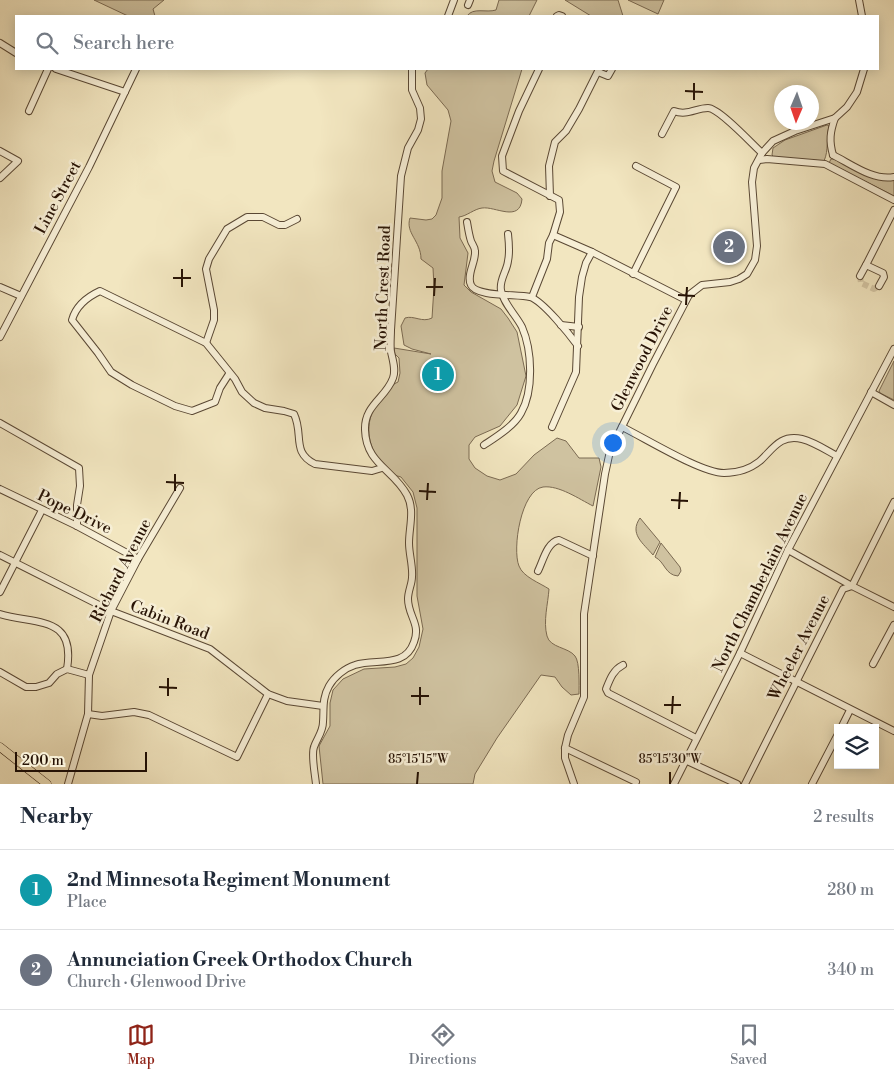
<!DOCTYPE html>
<meta charset="utf-8">
<style>
:root{--surface:#fff;--page:#f2f2f3;--text:#1f2937;--muted:#747a83;--line:#e0e1e3;--accent:#8f2418}
body{margin:0;font-family:"Libre Bodoni",serif;background:var(--page);color:var(--text)}
.controls{position:absolute;right:15px;bottom:15px;display:grid;overflow:hidden;border-radius:0px;box-shadow:0 2px 12px #0003}
.controls button{width:45px;height:45px;display:grid;place-items:center;padding:0;border:0;border-bottom:1px solid var(--line);background:var(--surface);color:var(--text);font:25px sans-serif}
.compass{position:absolute;left:774px;top:85px;width:45px;height:45px;border-radius:50%;background:var(--surface);box-shadow:0 2px 12px #0003;rotate:182deg}
.scale{position:absolute;left:15px;bottom:12px;width:132px;box-sizing:border-box;padding-left:5px;border:2px solid #271305;border-top:0;font-size:14px;line-height:18px;white-space:nowrap;color:#271305;-webkit-text-stroke:4px #f7efd6;paint-order:stroke}
.you{position:absolute;left:612px;top:442px;width:18px;height:18px;margin:-12px;border:4px solid #fff;border-radius:50%;background:#1a73e8;box-shadow:0 0 0 8px #1a73e833}
.badge{display:grid;place-items:center;width:32px;height:32px;border-radius:50%;background:var(--accent);color:#fff;font-size:16px;font-weight:700}
.pin{position:absolute;translate:-50% -50%;border:2px solid #fff;box-shadow:0 1px 5px #0006}
.list{margin:0;padding:0;list-style:none}
h2{display:flex;justify-content:space-between;align-items:center;height:65px;margin:0;padding:0 20px;font-size:21px}
h2 small{font-size:16px;font-weight:400;color:var(--muted)}
.list li{display:grid;grid-template-columns:32px 1fr auto;gap:15px;align-items:center;box-sizing:border-box;height:80px;padding:0 20px;border-top:1px solid var(--line)}
.list b{display:block;font-size:19px;white-space:nowrap}
.list p{margin:0;font-size:16px;white-space:nowrap;color:var(--muted)}
.list em{font-size:16px;font-style:normal;color:var(--muted)}
.icon{flex:none;width:28px;height:28px;fill:none;stroke:currentColor;stroke-width:2;stroke-linecap:round;stroke-linejoin:round}
.map{position:relative;flex:none;width:894px;height:784px;overflow:hidden}
.search{position:absolute;background:var(--surface);box-shadow:0 2px 12px #0003;left:15px;right:15px;top:15px;height:55px;display:flex;align-items:center;gap:12px;box-sizing:border-box;padding:0 18px;border-radius:0px;color:var(--muted);font-size:19px}
.sheet{height:225px;background:var(--surface)}
nav{display:flex;justify-content:space-around;align-items:center;box-sizing:border-box;height:70px;border-top:1px solid var(--line);background:var(--surface);font-size:14px;color:var(--muted)}
nav a{display:grid;justify-items:center;gap:2px}
nav .on{color:var(--accent)}
.map>svg:first-child{display:block}
</style>
<div class="map">
<svg width="894" height="784" viewBox="0 0 894 784">
<rect width="100%" height="100%" fill="#f2e6c0"/>
<filter id="stains"><feTurbulence type="fractalNoise" baseFrequency=".004" numOctaves="4"/><feColorMatrix values="0 0 0 0 .2 0 0 0 0 .09 0 0 0 0 .02 0 0 0 .5 -.17"/></filter>
<radialGradient id="worn" r=".72"><stop offset=".6" stop-color="#630" stop-opacity="0"/><stop offset="1" stop-color="#630" stop-opacity=".3"/></radialGradient>
<g fill="#cfc2a0" stroke="#7b6a52">
<polygon points="94,0 164,0 153,9 155,16 128,16"/>
<path d="M499 0H537L529 16H467C473 7 486 13 496 10Z"/>
<polygon points="565,0 618,0 623,16 591,16"/>
<polygon points="628,0 664,0 658,14"/>
<path d="M428 69H522L494 161 492 171 495 182 517 193 522 199C520 223 495 206 482 208 474 209 467 216 459 217L460 238 468 253 464 285 471 292 501 309 508 318 517 332 526 376 517 405 500 426 475 437 469 445V459L475 468 487 476 500 480 516 474 534 455 557 438 566 441 579 458H599L601 467 593 506C579 499 559 485 543 487 521 490 512 549 519 566 523 577 540 583 549 589 548 604 543 621 547 636 550 648 568 647 575 656 580 662 579 686 579 694L571 695 562 687 555 677 541 675 497 738 475 774 473 784H323L319 746 330 726V703L333 690 343 679 364 669 395 667 406 664 413 658 419 647 423 629 417 596V508L413 492 401 477C391 475 387 468 380 460 367 446 365 422 376 405 381 398 389 391 394 384L398 382 400 373 399 358 395 354 394 348 431 354 412 349 404 345 401 326 405 318C414 315 422 323 432 318L434 287 433 268 421 259C421 241 405 233 410 218L426 220 432 219 436 215 442 198V171L451 121 448 110 427 85 425 73Z"/>
<path d="M827 125 829 126C826 138 829 150 824 161L774 157 772 155 773 148 785 140Z"/>
<polygon points="831,159 834,159 876,179 883,180 894,179 894,196 829,163"/>
<polygon points="894,361 894,400 880,393 879,391"/>
<path d="M640 518 660 542 653 555C643 543 629 534 640 518Z"/>
<path d="M661 543 680 567 681 571 678 576C665 575 665 562 655 557Z"/>
</g>
<g fill="none" stroke-linecap="round" stroke-linejoin="round">
<polyline stroke="#d4c6a4" stroke-width="6" stroke-dasharray="6 3" stroke-linecap="butt" points="860,276 861,283 874,289 879,286"/>
<defs>
<g id="minor">
<polyline points="859,0 862,16"/>
<polyline points="468,5 470,0"/>
<polyline points="448,16 454,0"/>
<polyline points="557,16 559,15 562,16"/>
<polyline points="0,43 16,53"/>
<polyline points="56,69 125,92"/>
<polyline points="598,72 608,76 612,69"/>
<polyline points="29,111 48,69"/>
<path d="M662 134 674 111C687 116 696 108 708 108 719 108 753 145 762 153"/>
<polyline points="0,151 18,161 0,178"/>
<path d="M833 155C851 164 873 181 894 177"/>
<path d="M833 155C829 141 830 132 835 118"/>
<polyline points="759,160 767,159 825,164 894,200"/>
<polyline points="550,196 549,166 555,142 566,131 579,109 599,69"/>
<path d="M467 222C468 228 469 235 471 241 472 244 475 247 475 251 476 262 466 275 471 285 476 297 517 294 530 297 543 301 570 335 578 346"/>
<polyline points="553,235 592,252 686,300"/>
<polyline points="866,265 894,210"/>
<polyline points="633,274 676,187 636,166"/>
<polyline points="860,276 866,265 883,273 884,277 879,286"/>
<polyline points="0,287 21,296"/>
<polyline points="532,297 547,259 549,243 553,235 560,212 559,200 503,171 502,156 519,111 539,69"/>
<polyline points="561,325 579,327"/>
<polyline points="0,337 89,167 136,69"/>
<polyline points="206,343 214,320 214,310 206,269 209,259 227,229 247,217 263,217 279,225 285,225 297,219"/>
<path d="M229 374 220 388 215 402 192 411 175 406 132 385 111 372 98 353 72 320C76 306 87 297 100 291L206 343 235 379 242 392 254 403 265 408 284 411 294 414C304 435 291 452 315 464L372 471 382 468"/>
<polyline points="871,392 894,405"/>
<polyline points="0,423 79,468 80,486 77,505 77,526"/>
<polyline points="552,427 576,372 579,297 582,277 586,263 592,252"/>
<path d="M622 427C645 438 701 473 724 473 737 473 750 469 760 461 773 449 780 434 802 439 814 442 826 450 837 456"/>
<path d="M484 445C496 437 514 426 521 413 534 390 532 350 522 327 516 315 503 303 501 290 499 280 507 271 508 261 510 252 509 243 508 234"/>
<polyline points="0,489 77,526 138,559"/>
<polyline points="788,550 852,586 894,607"/>
<polyline points="0,555 111,611 210,649 268,694 287,701 323,706"/>
<path d="M538 571C543 561 547 542 559 540L593 556"/>
<polyline points="0,592 42,510"/>
<path d="M0 614C36 625 76 615 67 669"/>
<polyline points="740,653 894,731"/>
<polyline points="873,664 894,625"/>
<path d="M623 665C613 670 610 679 606 689L608 693 696 738"/>
<polyline points="0,672 26,687 36,687 49,683 57,674 67,669 89,675"/>
<polyline points="88,714 102,716 134,712 149,715 237,757 268,694"/>
<polyline points="841,728 850,710"/>
<polyline points="565,748 636,782"/>
<polyline points="685,760 737,784"/>
<polyline points="68,784 88,714 89,675 111,611 138,559 180,488"/>
<path d="M316 784C315 774 311 755 314 747 317 738 323 732 323 722 324 709 322 698 329 686 334 677 345 668 355 665 376 658 405 669 414 642 421 624 408 616 408 599 408 591 412 584 412 577 413 566 409 554 409 543 409 527 415 510 407 495 393 469 366 464 365 430 364 405 386 398 393 378 396 370 393 361 391 352 390 345 391 337 391 330L401 176 408 148 418 130 421 119 420 108 412 90V69"/>
<polyline points="574,784 565,758 565,748 568,735 584,697 584,614 605,474 610,451 653,364 689,295 702,285 730,282 739,279 747,274 755,260 757,246 752,182 754,168 762,153 773,141 795,131 835,118 847,107 857,92 864,69"/>
<polyline points="674,784 740,653 788,550 894,349"/>
<polyline points="745,784 843,589 852,586 894,502"/>
<polyline points="812,784 838,734"/>
</g>
<polyline id="major" points="0,747 47,784"/>
</defs>
<use href="#minor" stroke="#5a4834" stroke-width="8"/>
<use href="#major" stroke="#271305" stroke-width="9"/>
<use href="#minor" stroke="#f7efd6" stroke-width="6"/>
<use href="#major" stroke="#f2e6c0" stroke-width="8"/>
</g>
<path fill="none" stroke="#271305" stroke-width="2" d="M685 91 703 92M694 100V83M173 278H191M182 287V269M426 287H443M678 295 695 296M434 296 435 278M686 305 687 287M166 482 184 483M175 491V474M419 491 436 492M427 500 428 483M671 500 688 501M679 509 680 492M159 687 177 688M168 696V678M411 696H429M420 705V687M664 705H681M672 714 673 696M417 784 418 772M670 784V772"/>
<g text-anchor="middle" stroke-width="5" stroke-linejoin="round" paint-order="stroke">
<g font-size="16" fill="#271305" stroke="#f7efd6">
<text transform="translate(57 197) rotate(-62)" y="6">Line Street</text>
<text transform="translate(382 288) rotate(-88)" y="6">North Crest Road</text>
<text transform="translate(641 358) rotate(-63)" y="6">Glenwood Drive</text>
<text transform="translate(75 511) rotate(26)" y="6">Pope Drive</text>
<text transform="translate(120 570) rotate(-63)" y="6">Richard Avenue</text>
<text transform="translate(759 582) rotate(-64)" y="6">North Chamberlain Avenue</text>
<text transform="translate(170 619) rotate(21)" y="6">Cabin Road</text>
<text transform="translate(798 647) rotate(-63)" y="6">Wheeler Avenue</text>
</g>
</g>
<g font-size="12" text-anchor="middle" fill="#271305" stroke="#f7efd6" stroke-width="5" stroke-linejoin="round" paint-order="stroke">
<text x="418" y="763">85°15'15"W</text>
<text x="670" y="763">85°15'30"W</text>
</g>
<rect width="100%" height="100%" filter="url(#stains)"/>
<rect width="100%" height="100%" fill="url(#worn)"/>
</svg>
<div class="controls">
<button><svg class="icon" aria-label="layers" viewBox="0 0 24 24"><path d="M12 4l9 5-9 5-9-5zM3 14l9 5 9-5"/></svg></button>
</div>
<svg class="compass" viewBox="-18 -18 36 36"><path d="M0-13l5 13h-10z" fill="#e53935"/><path d="M0 13l5-13h-10z" fill="#747a83"/></svg>
<div class="scale">200 m</div>
<div class="you"></div>
<div class="pin badge" style="left:438px;top:375px;background:#0f9aa8">1</div>
<div class="pin badge" style="left:729px;top:247px;background:#6b7280">2</div>
<div class="search"><svg class="icon" aria-label="search" viewBox="0 0 24 24"><circle cx="10" cy="10" r="6"/><path d="M15 15l6 6"/></svg>Search here</div>
</div>
<section class="sheet">
<h2>Nearby<small>2 results</small></h2>
<ul class="list">
<li><span class="badge" style="background:#0f9aa8">1</span><div><b>2nd Minnesota Regiment Monument</b><p>Place</p></div><em>280 m</em></li>
<li><span class="badge" style="background:#6b7280">2</span><div><b>Annunciation Greek Orthodox Church</b><p>Church · Glenwood Drive</p></div><em>340 m</em></li>
</ul>
</section>
<nav>
<a class="on"><svg class="icon" aria-label="map" viewBox="0 0 24 24"><path d="M3 6l6-2 6 2 6-2v14l-6 2-6-2-6 2zM9 4v14M15 6v14"/></svg>Map</a>
<a><svg class="icon" aria-label="directions" viewBox="0 0 24 24"><path d="M12 3l9 9-9 9-9-9zM9 14v-3h6M13 9l2 2-2 2"/></svg>Directions</a>
<a><svg class="icon" aria-label="saved" viewBox="0 0 24 24"><path d="M7 4h10v16l-5-4-5 4z"/></svg>Saved</a>
</nav>
